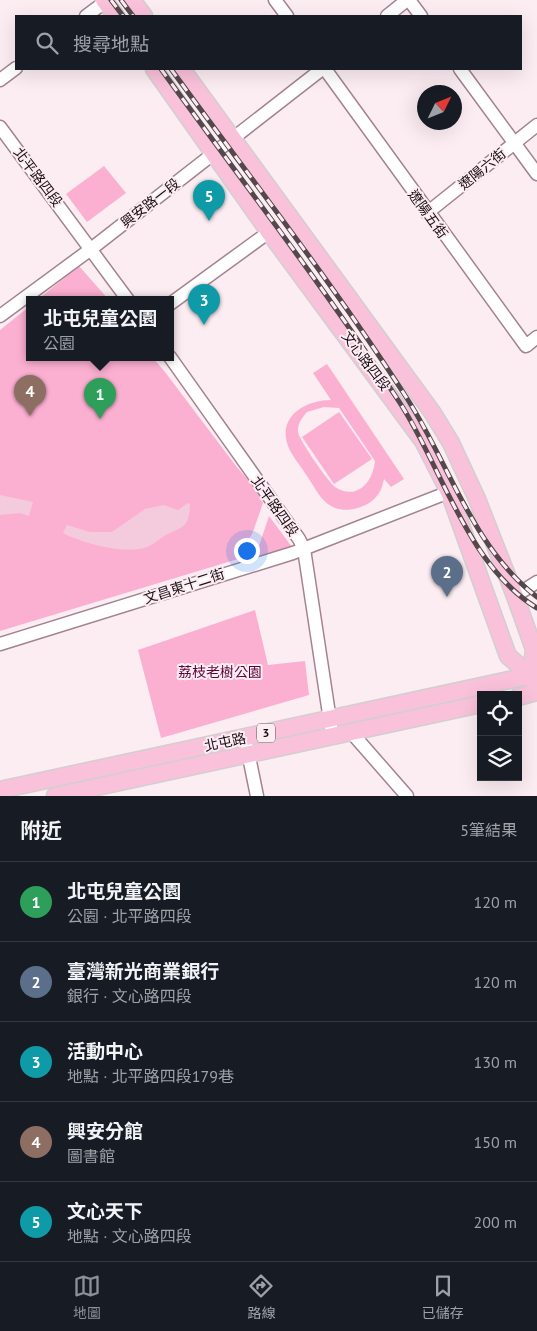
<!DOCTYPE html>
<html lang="zh-TW">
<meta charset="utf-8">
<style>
:root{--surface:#171b24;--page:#20242c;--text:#f1f3f6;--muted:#9ea1a6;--line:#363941;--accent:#8c9099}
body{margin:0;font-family:"PT Sans","Noto Sans TC",sans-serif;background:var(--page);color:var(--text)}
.controls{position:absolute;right:15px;bottom:15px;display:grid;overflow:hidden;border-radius:0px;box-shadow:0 5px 20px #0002}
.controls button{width:45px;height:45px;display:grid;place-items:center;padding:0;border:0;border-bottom:1px solid var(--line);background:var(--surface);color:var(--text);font:25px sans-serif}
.compass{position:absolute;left:417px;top:85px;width:45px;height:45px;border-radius:50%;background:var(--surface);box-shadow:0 5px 20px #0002;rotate:47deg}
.you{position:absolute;left:246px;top:550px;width:18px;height:18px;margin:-12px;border:4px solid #fff;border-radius:50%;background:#1a73e8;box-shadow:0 0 0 8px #1a73e833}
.badge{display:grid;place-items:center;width:32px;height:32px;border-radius:50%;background:var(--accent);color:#fff;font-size:16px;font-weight:700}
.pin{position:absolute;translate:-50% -41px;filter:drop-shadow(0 1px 2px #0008)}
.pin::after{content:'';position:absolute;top:26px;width:18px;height:15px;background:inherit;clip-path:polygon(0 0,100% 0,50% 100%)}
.popup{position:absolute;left:26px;top:296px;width:148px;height:65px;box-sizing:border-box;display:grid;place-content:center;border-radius:0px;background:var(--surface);filter:drop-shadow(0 1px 4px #0005);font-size:16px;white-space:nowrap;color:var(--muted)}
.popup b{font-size:19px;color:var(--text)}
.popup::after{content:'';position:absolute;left:50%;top:100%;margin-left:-10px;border:10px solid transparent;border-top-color:var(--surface)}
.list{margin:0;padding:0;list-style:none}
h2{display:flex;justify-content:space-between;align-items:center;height:65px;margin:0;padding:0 20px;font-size:21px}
h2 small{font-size:16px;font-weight:400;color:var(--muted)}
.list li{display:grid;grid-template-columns:32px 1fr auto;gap:15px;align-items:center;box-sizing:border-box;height:80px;padding:0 20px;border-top:1px solid var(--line)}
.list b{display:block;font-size:19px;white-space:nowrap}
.list p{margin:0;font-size:16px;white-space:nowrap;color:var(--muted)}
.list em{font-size:16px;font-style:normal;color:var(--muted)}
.icon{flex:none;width:28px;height:28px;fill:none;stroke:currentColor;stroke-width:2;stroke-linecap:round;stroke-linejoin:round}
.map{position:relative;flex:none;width:537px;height:796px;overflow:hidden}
.search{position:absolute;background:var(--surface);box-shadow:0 5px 20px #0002;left:15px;right:15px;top:15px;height:55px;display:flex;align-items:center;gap:12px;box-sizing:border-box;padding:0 18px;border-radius:0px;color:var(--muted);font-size:19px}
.sheet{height:465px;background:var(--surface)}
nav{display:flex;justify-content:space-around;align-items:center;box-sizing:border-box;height:70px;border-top:1px solid var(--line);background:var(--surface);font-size:14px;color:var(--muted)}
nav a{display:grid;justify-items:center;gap:2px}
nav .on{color:var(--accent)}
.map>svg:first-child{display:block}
</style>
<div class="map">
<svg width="537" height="796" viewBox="0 0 537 796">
<rect width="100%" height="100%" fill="#fcedf3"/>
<g fill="#fcb0d1" fill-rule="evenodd">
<polygon points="104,166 126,193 87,222 66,194"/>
<polygon points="79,266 109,300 37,300"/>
<polygon points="30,306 30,358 153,358 165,372 236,466 260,494 263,503 253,532 238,559 0,631 0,330"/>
<path d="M327 364 404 479 391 487 384 479C383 483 382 489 379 493 371 507 346 515 331 506 320 500 314 486 307 476 301 466 290 454 287 443 279 415 307 400 331 400L313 373ZM324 407 339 408 375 461C373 482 357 501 335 487 329 483 299 440 298 432 297 424 302 418 307 412Z"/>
<polygon points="339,412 372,459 334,484 302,437"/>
<polygon points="269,516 292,547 255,558"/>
<polygon points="255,610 268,665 305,661 309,695 161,738 138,650"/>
</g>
<g fill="#f4cbdc">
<polygon points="0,495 33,502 29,516 20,513 0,515"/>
<path d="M188 503 190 504C189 523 187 526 170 533 162 536 155 544 147 547 125 555 82 543 63 533L67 525 90 532H112L145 509 164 505 178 510Z"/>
</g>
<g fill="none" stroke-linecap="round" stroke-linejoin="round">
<defs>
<g id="minor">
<polyline points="275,0 287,16"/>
<polyline points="409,0 421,16"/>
<polyline points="86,16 105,2"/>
<polyline points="387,16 407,0"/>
<polyline points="325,69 526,346 537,337"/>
<polyline points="460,69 537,174"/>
<polyline points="0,80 16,68"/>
<polyline points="0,127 128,300"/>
<polyline points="427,213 537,125"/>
<polyline points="170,304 269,232"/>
<polyline points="0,316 91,249 322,69"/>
<polyline points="170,357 299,539 304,549 331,727"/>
<polyline points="515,596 537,582"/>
<polyline points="0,644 293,553 449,492"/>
<polyline points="351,732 407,796"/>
<polyline points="247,747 257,796"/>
</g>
<g id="major">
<polyline points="104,0 116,16"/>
<polyline points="132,0 144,16"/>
<polyline points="154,69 269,232 423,441 449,492 508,656 531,676 537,689"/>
<polyline points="182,69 432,412 451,443 477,499 515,596 534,649 531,676"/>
<polyline points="518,697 537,692"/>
<polyline points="0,790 537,674"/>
<polyline points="55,796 481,704"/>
</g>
</defs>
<use href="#minor" stroke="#a38390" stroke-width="15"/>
<use href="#major" stroke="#d1cfd0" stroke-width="19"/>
<use href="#minor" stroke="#fff" stroke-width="12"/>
<use href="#major" stroke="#fac1db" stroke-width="16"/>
<defs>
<g id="rail">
<polyline points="111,0 123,16"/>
<polyline points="121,0 133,16"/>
<path d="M161 69C241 180 325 288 400 403 442 468 468 566 537 608"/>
<path d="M171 69C251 179 335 286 408 400 450 466 473 548 537 597"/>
</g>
</defs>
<use href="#rail" stroke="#54484d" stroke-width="5"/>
<use href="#rail" stroke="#fcedf3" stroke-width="3" stroke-dasharray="9" stroke-linecap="butt"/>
</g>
<g text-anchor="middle" stroke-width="4" stroke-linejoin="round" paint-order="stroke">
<rect fill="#fcedf3" stroke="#5e5257" stroke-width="1" x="257" y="723.5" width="18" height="19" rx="4"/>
<g font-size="12" font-weight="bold" fill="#1a0f14">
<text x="266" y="737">3</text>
</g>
<g font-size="14" fill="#1a0f14" stroke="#fcedf3">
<text transform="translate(482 169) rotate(-39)" y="5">遼陽六街</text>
<text transform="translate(38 177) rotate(53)" y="5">北平路四段</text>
<text transform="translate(150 203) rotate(-38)" y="5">興安路一段</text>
<text transform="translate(428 214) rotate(54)" y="5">遼陽五街</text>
<text transform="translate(366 361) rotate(53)" y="5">文心路四段</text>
<text transform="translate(275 506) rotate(55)" y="5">北平路四段</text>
<text transform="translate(184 586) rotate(-18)" y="5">文昌東十二街</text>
<text transform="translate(225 742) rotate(-12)" y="5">北屯路</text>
</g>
<g font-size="14" fill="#5c0439" stroke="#fcedf3">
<text x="220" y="677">荔枝老樹公園</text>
</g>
</g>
</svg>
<div class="controls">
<button><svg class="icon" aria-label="locate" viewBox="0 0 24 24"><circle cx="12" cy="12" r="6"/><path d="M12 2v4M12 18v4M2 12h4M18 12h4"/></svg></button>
<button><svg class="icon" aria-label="layers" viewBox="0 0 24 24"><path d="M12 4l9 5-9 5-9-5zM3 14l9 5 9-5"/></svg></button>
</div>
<svg class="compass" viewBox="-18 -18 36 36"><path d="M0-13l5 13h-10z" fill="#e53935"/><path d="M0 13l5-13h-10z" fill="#9ea1a6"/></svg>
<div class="you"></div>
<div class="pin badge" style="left:100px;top:419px;background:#2e9e5b">1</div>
<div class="popup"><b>北屯兒童公園</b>公園</div>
<div class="pin badge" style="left:447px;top:597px;background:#5c6f8a">2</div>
<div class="pin badge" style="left:204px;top:325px;background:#0f9aa8">3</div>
<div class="pin badge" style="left:30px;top:416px;background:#8d6e63">4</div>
<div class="pin badge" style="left:209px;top:221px;background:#0f9aa8">5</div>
<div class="search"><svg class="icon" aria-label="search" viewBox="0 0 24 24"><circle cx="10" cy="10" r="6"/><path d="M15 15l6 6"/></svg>搜尋地點</div>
</div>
<section class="sheet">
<h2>附近<small>5筆結果</small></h2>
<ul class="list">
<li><span class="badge" style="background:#2e9e5b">1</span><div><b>北屯兒童公園</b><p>公園 · 北平路四段</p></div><em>120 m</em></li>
<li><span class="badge" style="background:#5c6f8a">2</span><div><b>臺灣新光商業銀行</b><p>銀行 · 文心路四段</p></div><em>120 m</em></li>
<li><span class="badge" style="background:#0f9aa8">3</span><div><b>活動中心</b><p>地點 · 北平路四段179巷</p></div><em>130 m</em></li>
<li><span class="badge" style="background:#8d6e63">4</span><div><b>興安分館</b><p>圖書館</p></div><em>150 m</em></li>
<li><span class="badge" style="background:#0f9aa8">5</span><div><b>文心天下</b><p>地點 · 文心路四段</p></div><em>200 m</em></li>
</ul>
</section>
<nav>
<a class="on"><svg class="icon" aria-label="map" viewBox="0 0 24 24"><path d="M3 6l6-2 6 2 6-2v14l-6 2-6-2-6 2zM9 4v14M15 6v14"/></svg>地圖</a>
<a><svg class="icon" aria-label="directions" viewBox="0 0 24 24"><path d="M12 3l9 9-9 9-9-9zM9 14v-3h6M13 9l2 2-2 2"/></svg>路線</a>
<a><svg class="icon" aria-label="saved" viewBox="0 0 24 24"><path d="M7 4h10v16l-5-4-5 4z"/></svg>已儲存</a>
</nav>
